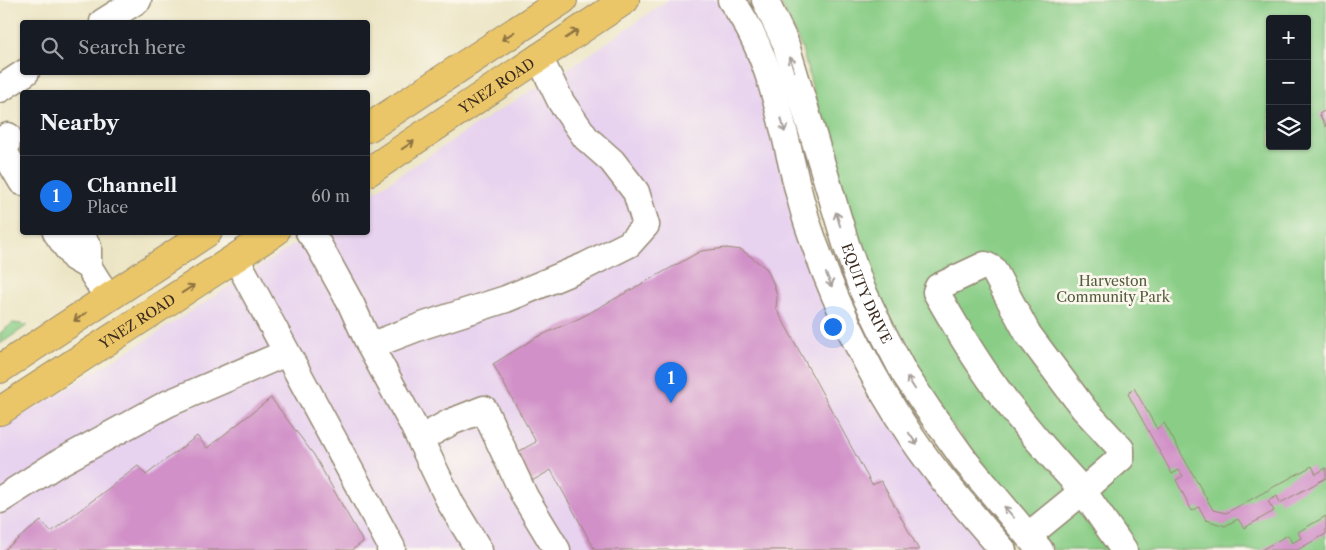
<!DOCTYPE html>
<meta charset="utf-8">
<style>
:root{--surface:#171b24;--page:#242831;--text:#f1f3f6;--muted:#9ea1a6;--line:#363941;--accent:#1a73e8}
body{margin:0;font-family:"Libre Caslon Text",serif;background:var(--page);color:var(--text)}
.controls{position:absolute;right:15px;top:15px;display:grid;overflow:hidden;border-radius:5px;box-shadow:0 1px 4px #0004}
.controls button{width:45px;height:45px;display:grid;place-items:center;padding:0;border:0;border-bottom:1px solid var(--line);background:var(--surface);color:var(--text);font:25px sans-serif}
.you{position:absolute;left:832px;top:326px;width:18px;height:18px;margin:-12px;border:4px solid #fff;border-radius:50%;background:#1a73e8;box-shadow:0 0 0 8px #1a73e833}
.badge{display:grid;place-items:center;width:32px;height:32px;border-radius:50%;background:var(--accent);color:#fff;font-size:16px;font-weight:700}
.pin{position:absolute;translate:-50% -41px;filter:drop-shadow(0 1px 2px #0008)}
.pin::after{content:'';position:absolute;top:26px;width:18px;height:15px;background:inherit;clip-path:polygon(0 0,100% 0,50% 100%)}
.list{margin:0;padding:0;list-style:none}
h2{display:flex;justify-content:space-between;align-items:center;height:65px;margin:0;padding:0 20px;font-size:21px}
h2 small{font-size:16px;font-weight:400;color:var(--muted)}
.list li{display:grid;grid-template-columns:32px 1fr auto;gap:15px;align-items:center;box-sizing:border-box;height:80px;padding:0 20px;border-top:1px solid var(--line)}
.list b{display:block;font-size:19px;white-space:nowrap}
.list p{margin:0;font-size:16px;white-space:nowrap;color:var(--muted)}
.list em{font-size:16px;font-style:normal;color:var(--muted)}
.icon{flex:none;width:28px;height:28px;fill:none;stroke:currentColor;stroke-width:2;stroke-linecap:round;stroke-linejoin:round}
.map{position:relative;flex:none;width:1326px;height:550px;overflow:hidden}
.search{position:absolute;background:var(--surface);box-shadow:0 1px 4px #0004;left:20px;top:20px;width:350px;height:55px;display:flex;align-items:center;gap:12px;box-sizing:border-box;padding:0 18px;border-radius:5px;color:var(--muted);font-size:19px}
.panel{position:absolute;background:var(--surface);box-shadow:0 1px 4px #0004;left:20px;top:90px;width:350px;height:145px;border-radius:5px}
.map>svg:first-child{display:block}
</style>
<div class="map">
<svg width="1326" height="550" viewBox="0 0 1326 550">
<rect width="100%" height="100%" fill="#fbf7ec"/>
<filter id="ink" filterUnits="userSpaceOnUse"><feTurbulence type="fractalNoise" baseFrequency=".02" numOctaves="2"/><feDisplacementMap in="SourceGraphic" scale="10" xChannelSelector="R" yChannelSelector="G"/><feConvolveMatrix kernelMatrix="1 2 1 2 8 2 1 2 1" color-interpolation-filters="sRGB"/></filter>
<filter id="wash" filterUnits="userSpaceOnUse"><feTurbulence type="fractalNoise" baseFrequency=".0096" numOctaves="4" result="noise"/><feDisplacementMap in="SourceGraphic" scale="20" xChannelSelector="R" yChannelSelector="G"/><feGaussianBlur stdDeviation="1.12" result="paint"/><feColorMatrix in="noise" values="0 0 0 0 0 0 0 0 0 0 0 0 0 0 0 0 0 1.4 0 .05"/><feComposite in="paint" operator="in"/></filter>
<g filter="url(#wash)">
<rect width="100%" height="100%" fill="#ece5c5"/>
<polygon fill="#e7d2ef" points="668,0 724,0 759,73 808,254 990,550 0,550 0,429 145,341 312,233 368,232 368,196 477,124 582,60"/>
<g fill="#89cd86" stroke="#627c52" fill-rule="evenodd">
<path d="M778 0H1326V550H1053L929 396 871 284 837 178 802 49 786 13ZM1270 19H1307V146H1270Z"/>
<polygon points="13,323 28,325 0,344 0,333"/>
</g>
<g id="blocks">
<g fill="#d191c8">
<polygon points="1326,110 1326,127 1319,114"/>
<polygon points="726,248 742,250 767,269 774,285 777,297 776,308 872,485 881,481 919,550 595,550 551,470 530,482 514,454 536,442 493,364 535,338 582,317 701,251"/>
<polygon points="1134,388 1157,429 1164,423 1213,510 1226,513 1312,466 1316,474 1326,468 1326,478 1280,503 1277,496 1268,501 1274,511 1244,528 1238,519 1225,526 1206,520 1199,507 1192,511 1176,480 1183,476 1179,470 1172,474 1128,394"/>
<polygon points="271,398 314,455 363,542 352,550 4,550 41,521 51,532 138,466 146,475 197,436 207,448"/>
<polygon points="1326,516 1326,534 1297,550 1261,550 1288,535 1292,543 1301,538 1298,532"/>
</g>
</g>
</g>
<g filter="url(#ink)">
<use href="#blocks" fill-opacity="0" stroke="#948872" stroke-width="1"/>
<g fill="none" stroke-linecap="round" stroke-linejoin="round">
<defs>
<g id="minor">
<path d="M731 0C780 66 784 153 809 228 834 302 869 374 912 438 939 478 972 514 1003 550"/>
<path id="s1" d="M765 0 785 42 846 244 862 289 882 331 904 373 928 409 966 462 1040 550"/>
<polyline points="103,22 138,0"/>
<polyline points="0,89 26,72"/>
<polyline points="8,136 5,153 22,182"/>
<polyline points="56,232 74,258 88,266 108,298"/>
<polyline points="80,232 88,247 88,266"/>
<polyline points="309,232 318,244 351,304 370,346 425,325 506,299 585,266 629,244 646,225 636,192 612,161 586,138 561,102 539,57"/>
<polyline points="236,258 392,548 390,550"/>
<path d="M985 265 993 269 1028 334 1084 409 1121 449V458L1083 491C1053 458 1023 425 997 389 974 358 955 325 936 292L938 287Z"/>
<polyline points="370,346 412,423 451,504 479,550"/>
<polyline points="420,439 451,422 484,409 525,497 557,550"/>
<polyline points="0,500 55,465 167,404 286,353"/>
<polyline points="1029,535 1083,491 1124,550"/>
</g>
<g id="major">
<polyline points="368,128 563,0"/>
<path id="s2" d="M368 172 625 0"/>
<polyline points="0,369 208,232"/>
<path id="s3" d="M0 411 275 232"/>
</g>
</defs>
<use href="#minor" stroke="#948872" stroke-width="29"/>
<use href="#major" stroke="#948872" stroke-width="30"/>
<use href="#minor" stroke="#fff" stroke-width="26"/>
<use href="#major" stroke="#ebc669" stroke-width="28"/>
</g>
<defs><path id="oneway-shaft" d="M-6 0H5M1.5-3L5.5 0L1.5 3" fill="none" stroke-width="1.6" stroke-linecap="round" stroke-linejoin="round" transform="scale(1.25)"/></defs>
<g stroke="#8a7040">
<use href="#oneway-shaft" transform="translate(572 34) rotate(-34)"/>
<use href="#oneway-shaft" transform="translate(508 36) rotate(147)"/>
<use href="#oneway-shaft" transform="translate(408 145) rotate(-34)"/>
<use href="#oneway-shaft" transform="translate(188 289) rotate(-33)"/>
<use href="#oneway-shaft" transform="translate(80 317) rotate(146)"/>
</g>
<g stroke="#a79f9a">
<use href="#oneway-shaft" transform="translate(792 64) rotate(-107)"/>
<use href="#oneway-shaft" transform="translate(783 125) rotate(76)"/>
<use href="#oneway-shaft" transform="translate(838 219) rotate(-107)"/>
<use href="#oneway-shaft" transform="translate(829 280) rotate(66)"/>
<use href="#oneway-shaft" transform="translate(911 383) rotate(-123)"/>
<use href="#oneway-shaft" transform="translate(913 439) rotate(56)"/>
<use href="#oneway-shaft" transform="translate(1009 512) rotate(-131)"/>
</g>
</g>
<g text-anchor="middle" stroke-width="5" stroke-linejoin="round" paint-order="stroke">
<g font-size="14" fill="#3b2a1e" stroke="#fbf7ec">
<text dy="5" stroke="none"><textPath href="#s2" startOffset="155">YNEZ ROAD</textPath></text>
<text dy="5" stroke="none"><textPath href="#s1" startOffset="311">EQUITY DRIVE</textPath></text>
<text dy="5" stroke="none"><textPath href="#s3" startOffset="164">YNEZ ROAD</textPath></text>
</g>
<g font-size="14" fill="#525b3d" stroke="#fbf7ec">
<text x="1113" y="286">Harveston<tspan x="1113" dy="16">Community Park</tspan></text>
</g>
</g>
</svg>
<div class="controls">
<button>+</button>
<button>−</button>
<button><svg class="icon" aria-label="layers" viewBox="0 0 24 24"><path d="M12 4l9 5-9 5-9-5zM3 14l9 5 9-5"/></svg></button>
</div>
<div class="you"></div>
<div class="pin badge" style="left:671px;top:403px">1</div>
<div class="search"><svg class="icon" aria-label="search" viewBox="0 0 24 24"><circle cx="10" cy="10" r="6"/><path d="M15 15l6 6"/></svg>Search here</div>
<section class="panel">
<h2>Nearby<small></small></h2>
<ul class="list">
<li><span class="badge">1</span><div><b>Channell</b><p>Place</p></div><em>60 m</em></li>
</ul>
</section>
</div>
